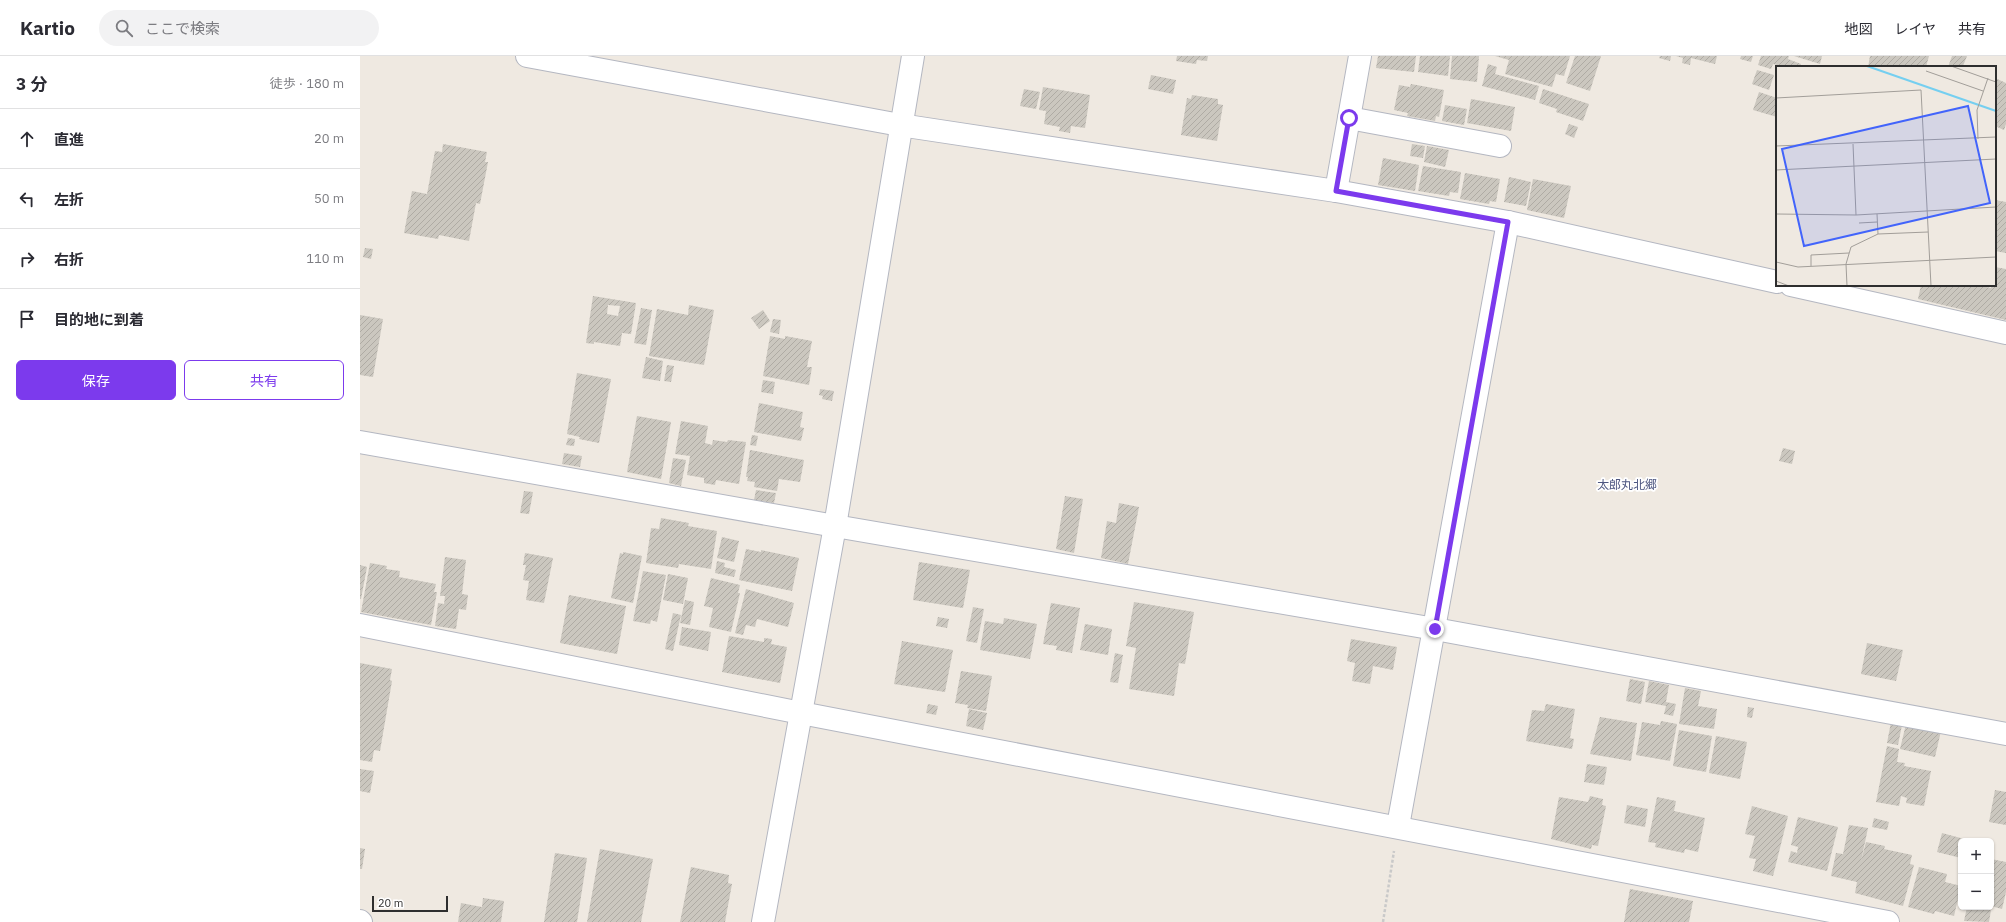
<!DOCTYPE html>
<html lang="ja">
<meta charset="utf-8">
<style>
:root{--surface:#fff;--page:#f2f2f3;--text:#2b2b33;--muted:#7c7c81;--line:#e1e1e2;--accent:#7c3aed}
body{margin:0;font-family:"IBM Plex Sans","Noto Sans JP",sans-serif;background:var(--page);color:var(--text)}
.controls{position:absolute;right:12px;bottom:12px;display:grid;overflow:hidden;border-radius:6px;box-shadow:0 1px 3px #0004}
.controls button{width:36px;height:36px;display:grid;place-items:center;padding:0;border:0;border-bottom:1px solid var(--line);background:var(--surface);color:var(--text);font:20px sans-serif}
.scale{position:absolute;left:12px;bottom:10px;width:76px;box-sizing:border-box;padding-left:4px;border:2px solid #2e2e2e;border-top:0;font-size:11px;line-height:14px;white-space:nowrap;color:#2e2e2e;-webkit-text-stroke:3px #fff;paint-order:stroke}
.stop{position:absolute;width:12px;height:12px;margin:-9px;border:3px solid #7c3aed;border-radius:50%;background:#fff}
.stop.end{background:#7c3aed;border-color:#fff;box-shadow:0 1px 4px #0008}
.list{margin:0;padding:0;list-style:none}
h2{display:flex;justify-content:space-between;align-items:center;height:52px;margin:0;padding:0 16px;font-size:17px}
h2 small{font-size:13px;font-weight:400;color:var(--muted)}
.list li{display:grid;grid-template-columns:26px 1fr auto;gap:12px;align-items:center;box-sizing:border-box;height:60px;padding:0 16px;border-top:1px solid var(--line)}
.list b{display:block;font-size:15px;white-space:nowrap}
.list em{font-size:13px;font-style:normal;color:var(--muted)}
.actions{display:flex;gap:8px;padding:12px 16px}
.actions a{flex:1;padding:9px 0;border:1px solid var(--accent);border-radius:6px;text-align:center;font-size:14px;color:var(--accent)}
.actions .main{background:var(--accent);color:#fff}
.icon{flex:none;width:22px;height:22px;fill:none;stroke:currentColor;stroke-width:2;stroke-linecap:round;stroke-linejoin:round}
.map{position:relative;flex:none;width:1646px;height:866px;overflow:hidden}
header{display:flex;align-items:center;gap:24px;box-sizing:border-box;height:56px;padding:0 20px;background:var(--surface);border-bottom:1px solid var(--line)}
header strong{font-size:19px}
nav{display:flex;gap:22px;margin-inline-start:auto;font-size:14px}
.search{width:280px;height:36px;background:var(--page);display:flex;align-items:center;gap:10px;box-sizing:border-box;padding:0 14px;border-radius:22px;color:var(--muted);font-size:15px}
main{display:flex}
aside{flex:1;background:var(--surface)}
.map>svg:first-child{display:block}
</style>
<header>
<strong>Kartio</strong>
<div class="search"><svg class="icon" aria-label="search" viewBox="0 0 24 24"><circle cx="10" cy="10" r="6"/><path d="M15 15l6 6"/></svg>ここで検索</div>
<nav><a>地図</a><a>レイヤ</a><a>共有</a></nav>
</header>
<main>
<aside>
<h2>3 分<small>徒歩 · 180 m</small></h2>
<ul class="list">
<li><svg class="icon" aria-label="ahead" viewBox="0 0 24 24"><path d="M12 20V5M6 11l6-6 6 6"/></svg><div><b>直進</b></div><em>20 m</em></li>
<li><svg class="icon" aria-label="left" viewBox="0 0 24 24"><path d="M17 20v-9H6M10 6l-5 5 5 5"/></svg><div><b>左折</b></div><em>50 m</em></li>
<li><svg class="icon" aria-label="right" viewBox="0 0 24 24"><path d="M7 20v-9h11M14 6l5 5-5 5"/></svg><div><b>右折</b></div><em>110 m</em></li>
<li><svg class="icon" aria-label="arrive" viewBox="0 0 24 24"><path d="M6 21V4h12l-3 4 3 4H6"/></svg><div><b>目的地に到着</b></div></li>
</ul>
<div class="actions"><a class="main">保存</a><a>共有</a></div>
</aside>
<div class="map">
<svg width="1646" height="866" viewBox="0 0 1646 866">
<defs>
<pattern id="building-hatch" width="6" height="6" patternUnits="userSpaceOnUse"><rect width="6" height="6" fill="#cbc7bf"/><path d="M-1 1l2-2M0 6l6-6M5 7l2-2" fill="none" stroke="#afaba4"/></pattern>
</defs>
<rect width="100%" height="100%" fill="#efe9e1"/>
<g fill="url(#building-hatch)" fill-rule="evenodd">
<polygon points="817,0 848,0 847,5 837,4 836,8 816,5"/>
<polygon points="1018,0 1056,0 1054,16 1016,12"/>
<polygon points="1060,0 1090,0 1088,20 1058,16"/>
<polygon points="1092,0 1119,0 1117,26 1090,23"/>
<polygon points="1135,0 1210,0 1204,20 1196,18 1192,31 1145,18 1149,4"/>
<polygon points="1215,0 1241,0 1230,35 1206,27"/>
<polygon points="1300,0 1311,0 1310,5 1299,2"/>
<polygon points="1316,0 1357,0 1355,8 1331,2 1330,9 1322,7 1323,2"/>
<polygon points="1381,0 1393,0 1391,6 1380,3"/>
<polygon points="1401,0 1429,0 1428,3 1441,8 1440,11 1423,11 1413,8 1411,13 1398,9"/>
<polygon points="1434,0 1462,0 1460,8"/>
<polygon points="1510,0 1569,0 1566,11 1508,11"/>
<polygon points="1592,0 1607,0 1603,10 1607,11 1588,11"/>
<polygon points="1128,8 1137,11 1135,18 1179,30 1175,44 1122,30"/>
<polygon points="1397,14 1414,19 1409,34 1392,28"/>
<polygon points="791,19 816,24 813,38 788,33"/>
<polygon points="1635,22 1646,27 1646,68 1644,74 1635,70"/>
<polygon points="1051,28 1084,34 1079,61 1076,60 1075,65 1047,60 1048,57 1034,54 1039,29 1050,31"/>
<polygon points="683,31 730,39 725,72 711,70 710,77 699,75 700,71 684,68 686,55 679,54"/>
<polygon points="664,33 680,36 676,53 660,50"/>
<polygon points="1183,33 1229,48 1223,65 1196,56 1197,53 1179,47"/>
<polygon points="1399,36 1417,42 1417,61 1393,54"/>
<polygon points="832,39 858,43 858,48 863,49 857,85 821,79 827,42 831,43"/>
<polygon points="1111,43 1155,51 1151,75 1107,67"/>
<polygon points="1085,49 1107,53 1104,69 1082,65"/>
<polygon points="1209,68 1218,71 1214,82 1205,78"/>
<polygon points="83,88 127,96 125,106 128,106 120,148 116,147 109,185 79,179 78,183 44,177 52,135 67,138 75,95 82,96"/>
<polygon points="1052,88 1065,90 1063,102 1050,100"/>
<polygon points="1067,90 1089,94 1085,111 1064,106"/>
<polygon points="1023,102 1059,109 1055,135 1018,129"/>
<polygon points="1063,110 1101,116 1098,137 1090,136 1089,140 1058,135"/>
<polygon points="1105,117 1140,123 1136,146 1130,145 1129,148 1100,143"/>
<polygon points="1149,121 1171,126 1166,150 1144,146"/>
<polygon points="1173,123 1211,130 1204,162 1167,154"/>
<polygon points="1635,144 1646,146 1646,197 1635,195"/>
<polygon points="5,192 13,193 11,203 3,201"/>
<polygon points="1635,211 1646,213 1646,264 1558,243 1561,229 1618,229 1631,232 1631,229 1635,229"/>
<path d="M233 240 276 247 271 278 262 277 260 290 234 286V288L226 287ZM248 249 260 250 258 260 247 258Z"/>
<polygon points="329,249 354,254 344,309 289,300 297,253 328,259"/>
<polygon points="281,252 292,254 286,289 274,287"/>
<polygon points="403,254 410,265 399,273 391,262"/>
<polygon points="0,259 23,263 13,321 0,319"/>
<polygon points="413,263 421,264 419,278 410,276"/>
<polygon points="410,280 425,283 425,280 452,285 447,311 452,311 449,329 403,320"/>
<polygon points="286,301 303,305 300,325 282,322"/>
<polygon points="307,309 314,310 311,326 304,325"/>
<polygon points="217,317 251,323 239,387 219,383 220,381 207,378"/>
<polygon points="403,324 415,326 413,338 401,336"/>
<polygon points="460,333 474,335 472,345 462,343 463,340 459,339"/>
<polygon points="399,347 443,356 440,371 444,372 441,385 394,376"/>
<polygon points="277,360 311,366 301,423 267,416"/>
<polygon points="321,365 348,370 345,387 352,389 353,384 367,386 368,384 386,386 379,428 356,424 355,429 344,427 344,422 327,419 330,400 315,398"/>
<polygon points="392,379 398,380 396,390 390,389"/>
<polygon points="208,382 215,383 214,390 206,389"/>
<polygon points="1423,392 1435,395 1432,408 1419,405"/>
<polygon points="390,394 444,404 440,426 419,423 417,435 394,431 395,426 387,425 388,421 386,421"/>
<polygon points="204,397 222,400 220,411 202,408"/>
<polygon points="313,402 326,404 321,430 309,427"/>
<polygon points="396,434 416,437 414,447 394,444"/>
<polygon points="164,435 173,436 169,458 160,457"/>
<polygon points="705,440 723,443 714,497 696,493"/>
<polygon points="759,447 779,451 768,508 741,502 747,465 756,467"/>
<polygon points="301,462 329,467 328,470 357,475 351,513 319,508 318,512 286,507 291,472 299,473"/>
<polygon points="362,481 379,485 374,506 357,502"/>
<polygon points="386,493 401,496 401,494 439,502 432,535 379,524"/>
<polygon points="263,496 282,500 273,547 251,542 260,497 263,498"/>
<polygon points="165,497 193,502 184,547 166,544 169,525 163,524 166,509 163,509"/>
<polygon points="85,501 106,504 102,538 108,539 106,554 99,553 96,573 75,570 78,547 84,548 85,540 80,540"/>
<polygon points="357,505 365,507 364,511 376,514 374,521 355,517"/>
<polygon points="559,506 610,514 603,552 553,544"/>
<polygon points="10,507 27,510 26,513 40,515 39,521 76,528 74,536 77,536 71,569 1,556"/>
<polygon points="0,509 7,511 1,543 0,543"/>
<polygon points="283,515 306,519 297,566 291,564 290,568 273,565"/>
<polygon points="308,518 328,522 323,548 303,544"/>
<polygon points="351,522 380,529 378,537 380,537 371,576 349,571 353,552 344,550"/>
<polygon points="386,533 434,547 428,571 397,563 395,571 386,569 383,579 375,577"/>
<polygon points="209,539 266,550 257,598 200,587"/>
<polygon points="325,544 334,546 330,569 320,567"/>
<polygon points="774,546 834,556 825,608 819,607 814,640 769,633 776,592 766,590"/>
<polygon points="691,547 720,552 712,597 696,594 697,590 683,588"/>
<polygon points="613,551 624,553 617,587 606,585"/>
<polygon points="313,557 321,559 313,595 305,593"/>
<polygon points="578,561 589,563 587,572 576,570"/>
<polygon points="644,562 677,568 670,603 620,594 625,565 643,568"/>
<polygon points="725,568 752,573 748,599 720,594"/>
<polygon points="322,571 351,576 348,595 319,589"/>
<polygon points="369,580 404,586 404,582 412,583 411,588 427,591 420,627 362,616"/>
<polygon points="991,583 1037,591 1033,614 1013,610 1010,628 992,625 995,607 987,605"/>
<polygon points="542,585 593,594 585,636 534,628"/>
<polygon points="1507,587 1543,594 1536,625 1501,618"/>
<polygon points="755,597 763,599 758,627 750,626"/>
<polygon points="0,607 32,613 30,624 32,625 20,695 14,694 12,706 0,704"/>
<polygon points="601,615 632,620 626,655 607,652 608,649 595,647"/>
<polygon points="1270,623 1285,626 1281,648 1266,645"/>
<polygon points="1289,625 1309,629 1306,646 1316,648 1313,660 1304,658 1306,650 1285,646"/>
<polygon points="1325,632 1341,635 1338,650 1357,653 1354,673 1319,668"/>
<polygon points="568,648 578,650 576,659 566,657"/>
<polygon points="1186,648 1215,653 1210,682 1214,683 1212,693 1166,685 1172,654 1184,655"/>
<polygon points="1388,651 1394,652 1392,662 1387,661"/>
<polygon points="609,653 627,657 623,674 606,670"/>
<polygon points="1240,661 1277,667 1271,705 1230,698"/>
<polygon points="1301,665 1317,668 1310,705 1276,699 1282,666 1300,669"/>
<polygon points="1531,666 1542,669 1538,689 1527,687"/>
<polygon points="1546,668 1581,675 1575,701 1540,693"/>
<polygon points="1319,674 1352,680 1346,716 1313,710"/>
<polygon points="1356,680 1387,686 1380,723 1349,717"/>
<polygon points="1527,690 1539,693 1537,706 1545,707 1544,710 1571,715 1564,750 1546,747 1547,742 1541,740 1539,750 1516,746"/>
<polygon points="1227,708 1247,711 1244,729 1224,726"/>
<polygon points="0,713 14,715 10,737 0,735"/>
<polygon points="1635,734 1646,736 1646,769 1629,766"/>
<polygon points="1230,740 1243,743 1242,749 1246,750 1238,790 1232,789 1231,793 1191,783 1199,741 1228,746"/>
<polygon points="1297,741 1316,745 1314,755 1345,762 1338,796 1325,793 1324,797 1295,791 1296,787 1288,786"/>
<polygon points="1267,749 1288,753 1285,771 1264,767"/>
<polygon points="1392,750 1428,760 1413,820 1393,815 1396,803 1389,802 1395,780 1385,778"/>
<polygon points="1438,761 1478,771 1467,815 1428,806 1431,795 1437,797 1438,791 1431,789"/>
<polygon points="1514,762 1529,766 1527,774 1512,771"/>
<polygon points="1489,769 1508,772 1501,805 1506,786 1525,790 1524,793 1552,799 1550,808 1554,809 1543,850 1495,837 1497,826 1471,820 1476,797 1483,798"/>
<polygon points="1582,777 1608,784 1601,785 1601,802 1577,796"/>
<polygon points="0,792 5,793 2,813 0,813"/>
<polygon points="240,793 293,803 281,866 227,866"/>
<polygon points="195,797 227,802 217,866 184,866"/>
<polygon points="1631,803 1646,806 1646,836 1642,853 1631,850"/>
<polygon points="331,811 369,819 368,827 372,828 365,866 320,866"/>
<polygon points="1559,811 1587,818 1585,826 1601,830 1594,860 1575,855 1574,858 1548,851"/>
<polygon points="1270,833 1333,845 1329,866 1264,866"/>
<polygon points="123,842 144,845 141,866 98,866 101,847 122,851"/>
<polygon points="1607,851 1619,851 1631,854 1629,866 1604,865"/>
</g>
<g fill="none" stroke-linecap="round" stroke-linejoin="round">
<defs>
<g id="minor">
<polyline points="167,0 540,69 976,135 1148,166 1417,226"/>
<polyline points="989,62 1140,90"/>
<polyline points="976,135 1000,0"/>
<polyline points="1431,229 1646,277"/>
<polyline points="0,386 475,470 1075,573 1646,678"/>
<polyline points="0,569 441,657 1528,866"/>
<polyline points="1038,770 1148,166"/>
<polyline points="0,865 1,866"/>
<polyline points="403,866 475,470 553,0"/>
</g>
</defs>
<use href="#minor" stroke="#b4b7c1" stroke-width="24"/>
<polyline stroke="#c9c9c9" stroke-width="2.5" stroke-dasharray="3 2" stroke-linecap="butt" points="1023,866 1034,795"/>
<use href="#minor" stroke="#fff" stroke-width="22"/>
</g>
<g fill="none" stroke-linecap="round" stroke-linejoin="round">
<polyline stroke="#7c3aed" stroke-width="5" points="989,62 976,135 1148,166 1075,573"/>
</g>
<g text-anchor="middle" stroke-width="3.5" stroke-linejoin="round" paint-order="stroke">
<g font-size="12" fill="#4d5680" stroke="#fff">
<text x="1267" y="433">太郎丸北郷</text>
</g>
</g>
<g transform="translate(1416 10)">
<rect width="220" height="220" fill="#efe9e1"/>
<path fill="none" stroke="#75cff0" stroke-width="2" d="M91 0 220 45"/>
<path fill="none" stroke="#a29e99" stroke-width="1" d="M175 0 220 16M150 5 207 25M0 32 145 24 155 220M202 73 201 44 212 12M77 78 80 149M0 80 220 71M0 104 220 93M0 148 80 149 220 141M83 157 101 156M102 168 152 166M0 196 22 201 220 191M35 200V189L73 187M0 215 13 220M71 220 70 198 75 181 102 168 101 148"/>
<path fill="#4264fb" fill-opacity="0.15" stroke="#4264fb" stroke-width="2" d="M192 40 214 137 28 180 6 83Z"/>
<rect width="220" height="220" fill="none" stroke="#2e2e2e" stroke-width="2"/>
</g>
</svg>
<div class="controls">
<button>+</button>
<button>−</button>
</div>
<div class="scale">20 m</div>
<div class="stop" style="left:989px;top:62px"></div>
<div class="stop end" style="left:1075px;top:573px"></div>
</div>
</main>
